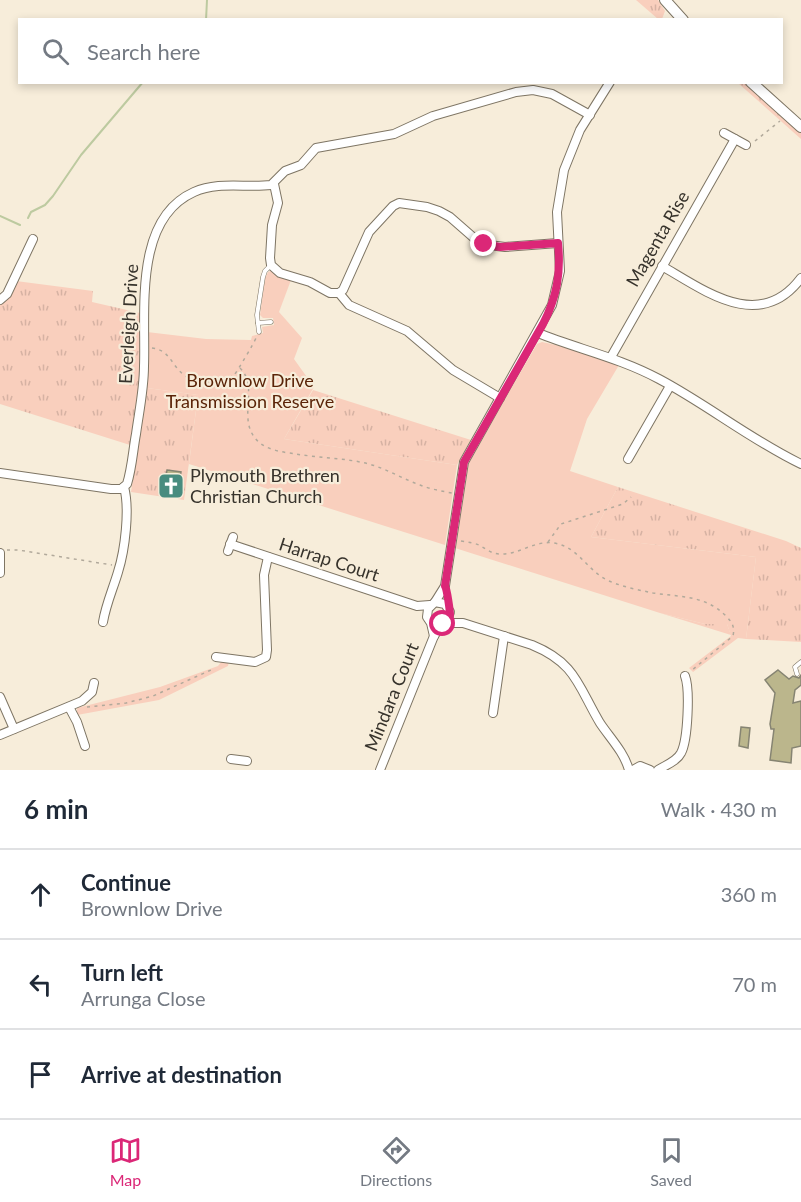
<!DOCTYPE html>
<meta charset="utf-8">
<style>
:root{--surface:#fff;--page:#f6f6f7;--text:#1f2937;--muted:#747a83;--line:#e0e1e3;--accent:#db2777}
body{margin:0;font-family:Lato,sans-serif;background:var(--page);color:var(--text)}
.stop{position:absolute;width:18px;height:18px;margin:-14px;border:4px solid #db2777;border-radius:50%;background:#fff}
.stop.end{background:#db2777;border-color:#fff;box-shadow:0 2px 6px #0008}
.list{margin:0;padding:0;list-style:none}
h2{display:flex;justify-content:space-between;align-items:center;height:78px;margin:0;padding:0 24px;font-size:26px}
h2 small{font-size:20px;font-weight:400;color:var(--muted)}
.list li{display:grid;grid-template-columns:39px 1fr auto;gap:18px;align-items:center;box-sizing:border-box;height:90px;padding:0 24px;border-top:2px solid var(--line)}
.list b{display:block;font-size:22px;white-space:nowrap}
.list p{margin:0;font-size:20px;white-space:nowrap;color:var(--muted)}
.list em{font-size:20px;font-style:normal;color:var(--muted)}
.icon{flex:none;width:33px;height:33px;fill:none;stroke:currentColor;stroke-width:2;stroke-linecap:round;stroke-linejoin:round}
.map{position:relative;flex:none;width:801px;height:770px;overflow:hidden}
.search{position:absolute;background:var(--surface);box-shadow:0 3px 9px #0003;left:18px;right:18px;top:18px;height:66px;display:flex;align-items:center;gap:15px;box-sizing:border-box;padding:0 21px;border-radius:0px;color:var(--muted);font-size:22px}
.sheet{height:348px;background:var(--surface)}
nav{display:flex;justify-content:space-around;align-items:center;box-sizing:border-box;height:84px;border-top:2px solid var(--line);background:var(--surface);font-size:16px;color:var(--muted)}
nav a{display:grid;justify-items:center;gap:3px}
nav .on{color:var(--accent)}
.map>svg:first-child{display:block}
</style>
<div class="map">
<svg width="801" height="770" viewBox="0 0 801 770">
<defs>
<pattern id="grass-tufts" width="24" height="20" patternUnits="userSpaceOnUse" patternTransform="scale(1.5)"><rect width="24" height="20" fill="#f9cfbd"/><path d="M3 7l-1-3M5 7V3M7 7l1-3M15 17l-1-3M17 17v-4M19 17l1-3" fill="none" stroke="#d6b2a3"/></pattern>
</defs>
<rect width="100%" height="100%" fill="#f7edda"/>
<g fill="url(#grass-tufts)">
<polygon points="636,0 658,0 665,11 662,19 658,19"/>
<polygon points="738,83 745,83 801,132 801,139"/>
<polygon points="16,281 93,291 92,302 140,313 140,376 130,445 0,404 0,303 8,299"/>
<polygon points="147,388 198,395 184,500 131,492"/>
<polygon points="313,390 471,440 457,465 284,439"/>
<polygon points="618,487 786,541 801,548 801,642 746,639 756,557 591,537"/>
<polygon points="660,613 705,624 727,624 731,635"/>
</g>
<g fill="#f9cfbd">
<polygon points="271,271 291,280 279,312 302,338 294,359 314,387 284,439 457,465 445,545 189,464 198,395 147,388 147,332 206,339 251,340 252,336 263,333 262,327 274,325 273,318 263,318 260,315 265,278 268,272"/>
<polygon points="542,342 569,348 619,365 587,419 570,471 618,487 591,537 756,557 746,639 738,638 693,672 689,668 731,636 727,624 705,624 660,613 455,548 469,460 537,344"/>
<polygon points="222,661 229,661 228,666 159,700 77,715 77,708 160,687 218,666"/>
</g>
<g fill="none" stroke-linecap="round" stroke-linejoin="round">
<g stroke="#bdcaa0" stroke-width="2">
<polyline points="206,20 207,0"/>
<polyline points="0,216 20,225"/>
<polyline points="28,218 31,212 45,205 53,196 81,155 143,82"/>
</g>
</g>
<g fill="#bbb68c" stroke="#868472" stroke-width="1.5">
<polygon points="167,470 181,472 177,496 163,494"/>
<polygon points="778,670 789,679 793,676 799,678 801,675 801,685 795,690 793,703 801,701 801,746 792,748 791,763 770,760 774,729 771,729 770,724 775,693 765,680"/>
<polygon points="741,727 750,728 748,748 739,746"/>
</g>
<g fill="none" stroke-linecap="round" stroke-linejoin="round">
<defs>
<g id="lane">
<polyline points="258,323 271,322"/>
<polyline points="259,332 257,315 263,277 265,271 271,265"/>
<polyline points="797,674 795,667 801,662"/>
</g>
<g id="street">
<polyline points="724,133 746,145"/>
<polyline points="274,184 278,203 272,225 270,258 271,265 280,273 310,282 330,293 339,293"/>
<path d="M662 266C705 291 760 333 801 278"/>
<polyline points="339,293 343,290 369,232 393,206 399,203 427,207 439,211 450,217 474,238 489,245 505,247 558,243"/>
<polyline points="339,293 349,305 407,331 453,370 500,398"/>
<polyline points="0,300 7,294 33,239"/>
<path d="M538 333C578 349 620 358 659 379 708 405 751 440 801 464"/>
<polyline points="611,357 735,139"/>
<polyline points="628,459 670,386"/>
<path d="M0 473 111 489H121L127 484C132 468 133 450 136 434 139 412 144 389 144 366 146 312 133 219 194 192 219 181 245 188 271 185L285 171 301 165 316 148 394 134 433 116 516 92 533 90 552 94 590 115"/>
<polyline points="230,544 417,606 430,605"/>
<polyline points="228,551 233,537"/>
<polyline points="0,573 0,553"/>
<polyline points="435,602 445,586 464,462 552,305 560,271 557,212 564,170 580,130 610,82"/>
<path d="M103 622C106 604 113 589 118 572 125 550 130 509 124 487"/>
<polyline points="431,623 441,625 447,621 450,612 445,604 435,602 428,609 427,617 431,623 434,636"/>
<path d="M445 623H463L532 645C576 663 578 686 600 723 610 738 624 752 629 770"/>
<polyline points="216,657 255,662 266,657 267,650 264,575 268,557"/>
<polyline points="0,697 14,729"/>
<polyline points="69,707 77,722 85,746"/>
<polyline points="493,713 504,636"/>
<polyline points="0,735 82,701 92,692 94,683"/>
<polyline points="231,759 247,761"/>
<polyline points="380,770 434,636 441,625"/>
<polyline points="633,770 640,766 650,770"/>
<path d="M658 770C666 765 677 761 681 753 688 740 690 689 685 676"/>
</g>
<g id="secondary">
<polyline points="665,0 683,20"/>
<polyline points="751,82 801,127"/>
</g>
</defs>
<use href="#lane" stroke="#7e7564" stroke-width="5"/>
<use href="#street" stroke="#7e7564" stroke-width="10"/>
<use href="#secondary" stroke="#7e7564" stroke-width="12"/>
<g stroke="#b1a99b" stroke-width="1.5" stroke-dasharray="3 4.5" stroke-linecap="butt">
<polyline points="755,141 780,121"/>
<path d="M152 348C170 350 171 365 184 375 195 384 222 384 234 375 237 372 254 343 256 338"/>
<path d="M240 368C259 387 238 417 255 438 264 450 282 452 296 454 320 458 346 458 369 464 387 469 403 479 420 485 430 489 441 491 452 493"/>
<path d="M461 541C468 542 474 543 479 545 486 549 492 554 500 554 519 555 534 540 554 543 579 547 587 571 609 581 623 587 639 590 653 593 680 597 705 595 726 616 732 622 735 627 733 636L691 671"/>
<polyline points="548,542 561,524 623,504 631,497"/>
<polyline points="7,550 18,550 112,565"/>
<polyline points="87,707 126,703 153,696 211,670"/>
</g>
<use href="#lane" stroke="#fff" stroke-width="4"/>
<use href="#street" stroke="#fff" stroke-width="8"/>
<use href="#secondary" stroke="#fff" stroke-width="10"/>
</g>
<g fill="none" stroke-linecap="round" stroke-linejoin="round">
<path stroke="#db2777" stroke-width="8" d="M443 624 450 615C450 611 447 589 445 586L464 462 543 324C557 297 561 273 558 243L500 247 484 244"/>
</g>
<defs>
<symbol id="church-square" viewBox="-11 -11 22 22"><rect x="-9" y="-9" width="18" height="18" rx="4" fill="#488c7f" stroke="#f7edda"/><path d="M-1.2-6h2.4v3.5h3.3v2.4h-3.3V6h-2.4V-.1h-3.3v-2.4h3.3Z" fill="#fff"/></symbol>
</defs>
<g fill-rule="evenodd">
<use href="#church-square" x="156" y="471" width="30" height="30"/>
</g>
<g text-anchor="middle" stroke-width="4.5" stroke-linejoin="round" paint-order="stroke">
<g font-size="18" fill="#37332c" stroke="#f7edda">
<text transform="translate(658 239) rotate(-60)" y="6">Magenta Rise</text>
<text transform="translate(129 324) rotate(-87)" y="6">Everleigh Drive</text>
<text transform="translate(329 560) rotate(18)" y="6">Harrap Court</text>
<text transform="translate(392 697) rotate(-68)" y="6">Mindara Court</text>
</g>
<g font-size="18" fill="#5a2408" stroke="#f7edda">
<text x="250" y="387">Brownlow Drive<tspan x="250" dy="21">Transmission Reserve</tspan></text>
</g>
<g font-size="18" fill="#37332c" stroke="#f7edda" text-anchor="start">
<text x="190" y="482">Plymouth Brethren<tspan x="190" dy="21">Christian Church</tspan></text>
</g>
</g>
</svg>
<div class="stop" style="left:443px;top:624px"></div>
<div class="stop end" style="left:484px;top:244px"></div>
<div class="search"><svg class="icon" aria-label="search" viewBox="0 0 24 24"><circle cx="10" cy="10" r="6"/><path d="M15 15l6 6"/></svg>Search here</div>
</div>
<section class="sheet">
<h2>6 min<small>Walk · 430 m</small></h2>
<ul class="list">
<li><svg class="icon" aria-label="ahead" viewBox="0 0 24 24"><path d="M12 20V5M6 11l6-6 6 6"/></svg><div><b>Continue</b><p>Brownlow Drive</p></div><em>360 m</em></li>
<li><svg class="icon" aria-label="left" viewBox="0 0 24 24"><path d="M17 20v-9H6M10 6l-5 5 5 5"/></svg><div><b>Turn left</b><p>Arrunga Close</p></div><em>70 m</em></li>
<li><svg class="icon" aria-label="arrive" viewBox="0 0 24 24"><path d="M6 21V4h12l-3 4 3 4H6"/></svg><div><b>Arrive at destination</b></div></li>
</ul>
</section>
<nav>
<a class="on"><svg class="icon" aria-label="map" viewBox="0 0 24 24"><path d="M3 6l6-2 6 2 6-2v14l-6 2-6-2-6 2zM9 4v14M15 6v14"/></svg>Map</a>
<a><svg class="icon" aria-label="directions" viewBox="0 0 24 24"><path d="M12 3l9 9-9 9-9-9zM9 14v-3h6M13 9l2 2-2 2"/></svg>Directions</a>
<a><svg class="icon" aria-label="saved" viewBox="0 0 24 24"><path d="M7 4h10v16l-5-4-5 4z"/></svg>Saved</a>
</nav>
